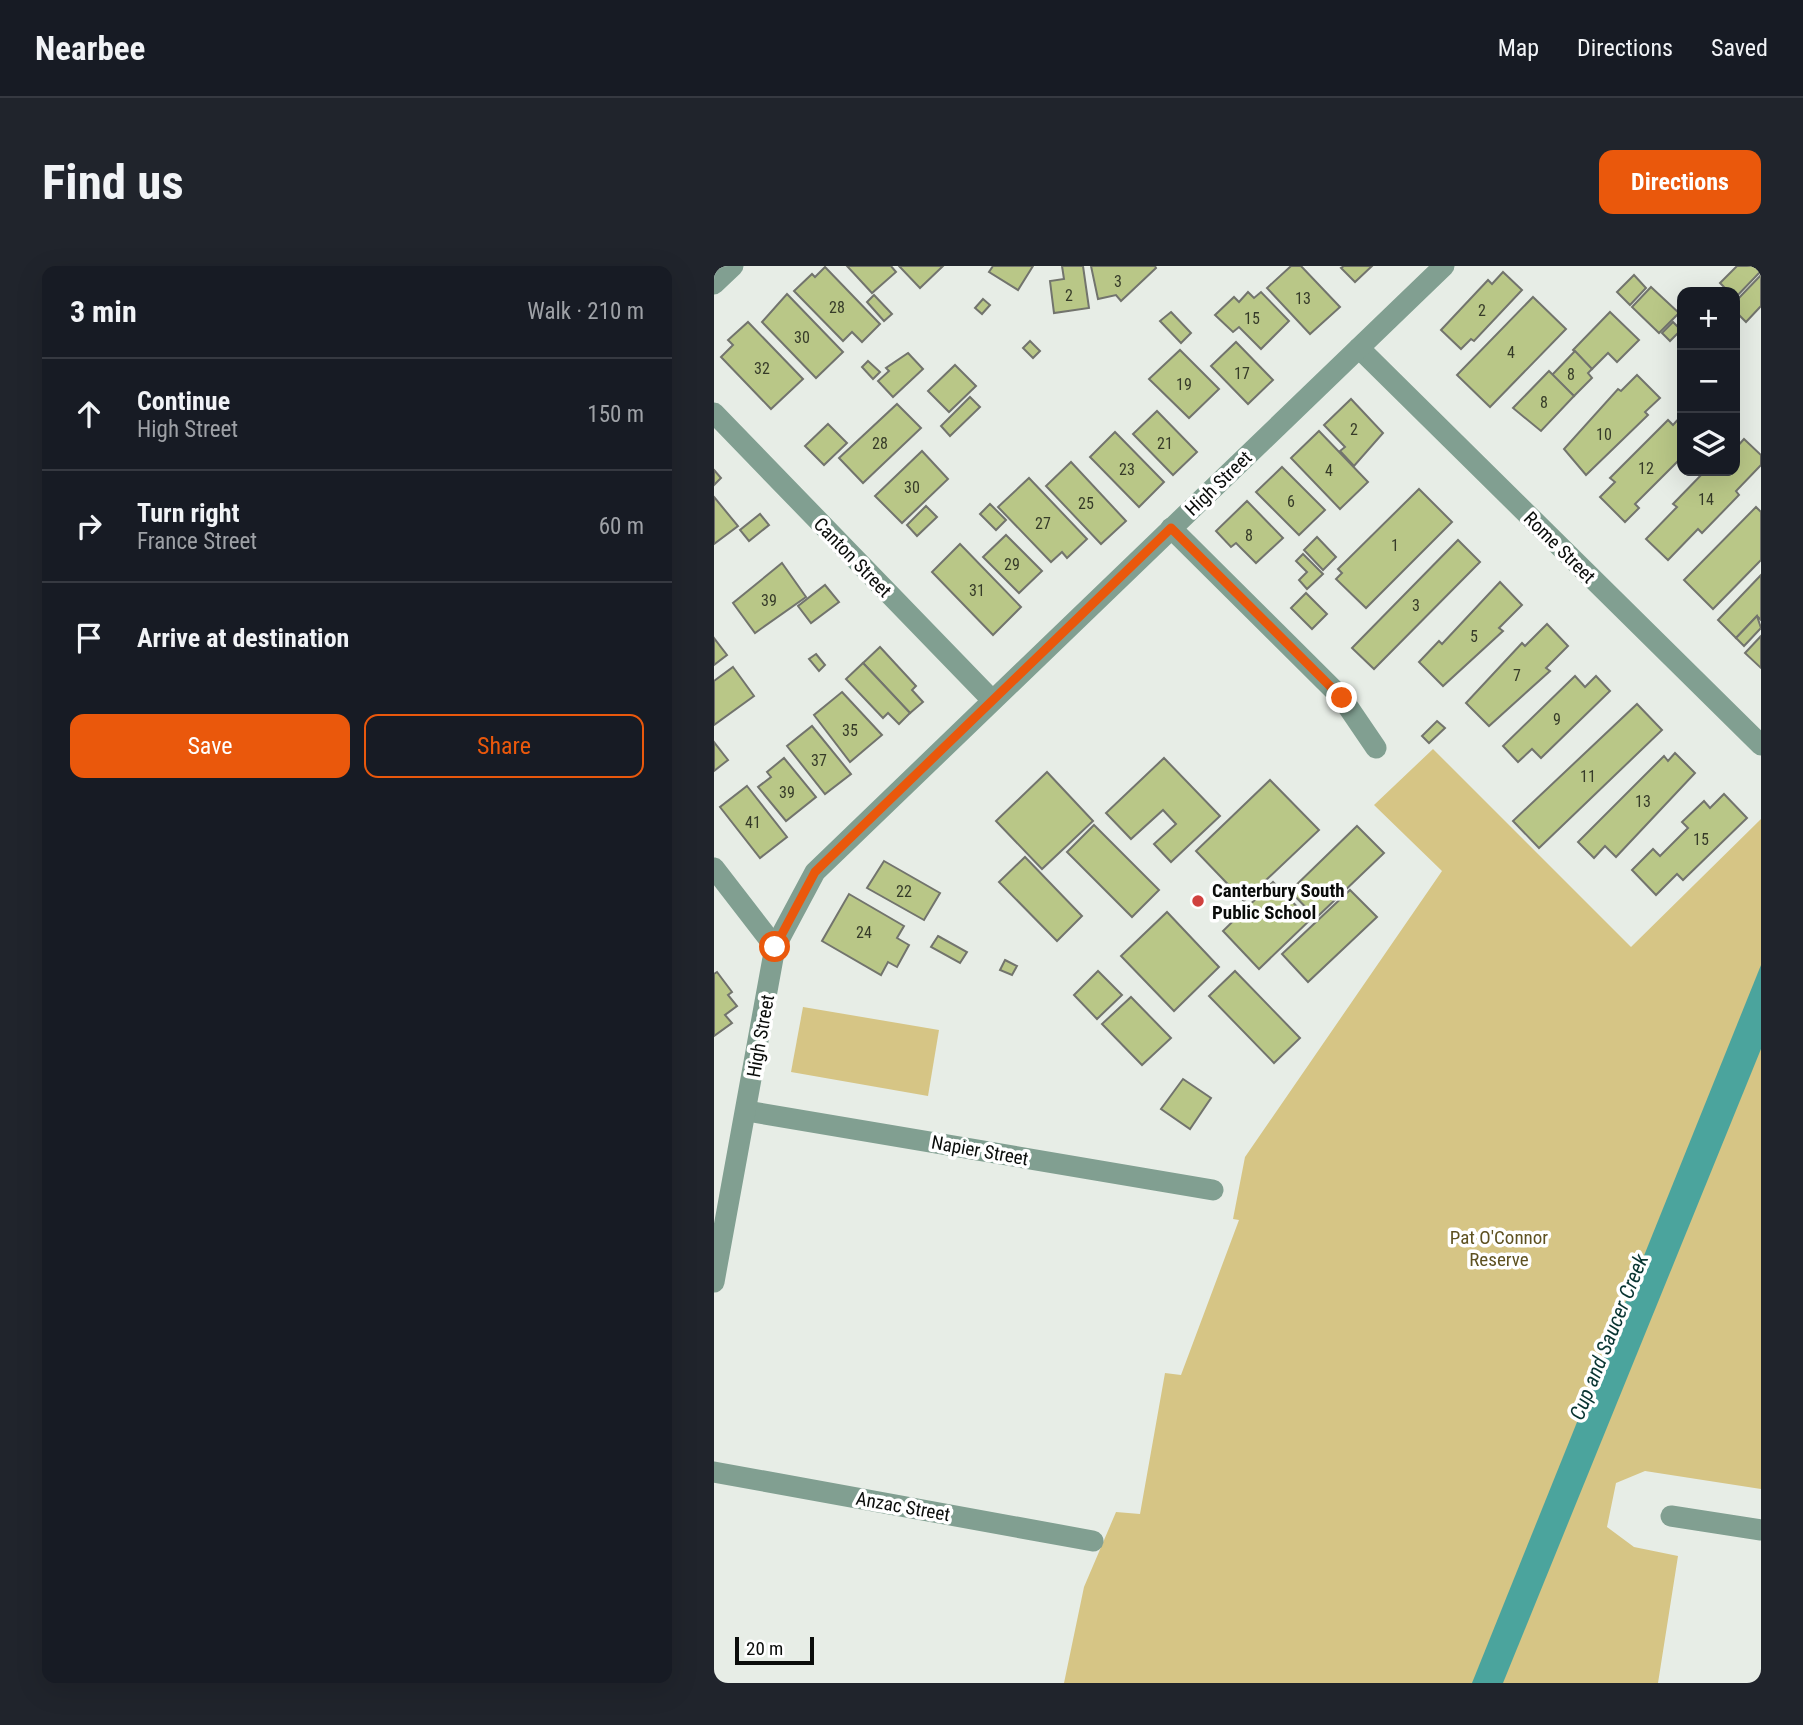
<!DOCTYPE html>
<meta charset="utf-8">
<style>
:root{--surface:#171b24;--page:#20242c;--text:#f1f3f6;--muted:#9ea1a6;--line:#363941;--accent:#ea580c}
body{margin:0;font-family:"Roboto Condensed",sans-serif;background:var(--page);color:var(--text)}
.controls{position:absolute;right:21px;top:21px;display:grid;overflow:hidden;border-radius:14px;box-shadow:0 7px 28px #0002}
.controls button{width:63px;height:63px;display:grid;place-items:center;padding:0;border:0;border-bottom:2px solid var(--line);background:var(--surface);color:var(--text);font:35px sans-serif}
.scale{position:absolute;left:21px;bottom:18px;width:79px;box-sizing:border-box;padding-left:7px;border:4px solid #0a0c0a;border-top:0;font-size:19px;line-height:24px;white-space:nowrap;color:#0a0c0a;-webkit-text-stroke:5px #fff;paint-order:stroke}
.stop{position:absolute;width:21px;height:21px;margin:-16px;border:5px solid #ea580c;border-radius:50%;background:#fff}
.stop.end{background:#ea580c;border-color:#fff;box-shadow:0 2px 7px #0008}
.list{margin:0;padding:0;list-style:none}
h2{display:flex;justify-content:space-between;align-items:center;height:91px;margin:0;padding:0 28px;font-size:30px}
h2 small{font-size:23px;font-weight:400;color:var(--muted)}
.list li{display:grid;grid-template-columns:46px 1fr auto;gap:21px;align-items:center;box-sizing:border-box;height:112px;padding:0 28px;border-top:2px solid var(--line)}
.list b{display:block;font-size:26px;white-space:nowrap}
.list p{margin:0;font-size:23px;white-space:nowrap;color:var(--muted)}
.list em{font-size:23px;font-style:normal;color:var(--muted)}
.actions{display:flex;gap:14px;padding:21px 28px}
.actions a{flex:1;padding:16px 0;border:2px solid var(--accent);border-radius:14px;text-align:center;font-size:24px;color:var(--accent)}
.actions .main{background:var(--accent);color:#fff}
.icon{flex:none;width:38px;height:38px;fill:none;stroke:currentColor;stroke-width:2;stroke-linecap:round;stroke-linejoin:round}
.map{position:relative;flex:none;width:1047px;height:1417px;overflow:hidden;border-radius:14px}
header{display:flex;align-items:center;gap:42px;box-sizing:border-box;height:98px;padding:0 35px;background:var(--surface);border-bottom:2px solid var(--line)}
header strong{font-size:33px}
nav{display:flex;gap:38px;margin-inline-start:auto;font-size:24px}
.intro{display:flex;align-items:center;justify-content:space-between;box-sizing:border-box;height:168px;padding:0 42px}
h1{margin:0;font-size:49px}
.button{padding:18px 32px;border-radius:14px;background:var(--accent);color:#fff;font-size:24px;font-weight:700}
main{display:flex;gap:42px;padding:0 42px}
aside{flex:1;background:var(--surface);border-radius:14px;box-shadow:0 7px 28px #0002}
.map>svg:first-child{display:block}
</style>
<header>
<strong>Nearbee</strong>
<nav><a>Map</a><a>Directions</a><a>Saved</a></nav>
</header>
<div class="intro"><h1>Find us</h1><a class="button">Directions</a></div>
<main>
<aside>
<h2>3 min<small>Walk · 210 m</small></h2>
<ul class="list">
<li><svg class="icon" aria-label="ahead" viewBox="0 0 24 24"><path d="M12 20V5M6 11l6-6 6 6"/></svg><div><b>Continue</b><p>High Street</p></div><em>150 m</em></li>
<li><svg class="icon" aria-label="right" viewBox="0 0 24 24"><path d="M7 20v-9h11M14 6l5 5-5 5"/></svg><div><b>Turn right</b><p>France Street</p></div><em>60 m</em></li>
<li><svg class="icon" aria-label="arrive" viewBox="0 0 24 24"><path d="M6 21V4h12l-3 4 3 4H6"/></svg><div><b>Arrive at destination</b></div></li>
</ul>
<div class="actions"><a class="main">Save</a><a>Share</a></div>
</aside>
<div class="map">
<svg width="1047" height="1417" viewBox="0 0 1047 1417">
<rect width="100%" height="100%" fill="#e7ede6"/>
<g fill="#d6c585">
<polygon points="719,483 917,681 1047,553 1047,1223 931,1205 902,1217 893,1261 920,1281 964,1290 944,1417 350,1417 370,1321 402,1246 426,1248 451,1107 467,1109 525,954 519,953 531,891 728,605 660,539"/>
<polygon points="89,741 225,764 214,830 77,806"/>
</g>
<polygon fill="#4ba49d" points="1047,699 1047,783 789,1417 758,1417"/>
<g fill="#b9c787" stroke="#72746d" stroke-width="2">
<polygon points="133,0 177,0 182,6 158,27"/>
<polygon points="185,0 229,0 206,22"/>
<polygon points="279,0 319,0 304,24 275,6"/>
<polygon points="348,0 369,0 375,42 340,47 336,15 350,13"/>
<polygon points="377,0 441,0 442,2 407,35 402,29 384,33"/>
<polygon points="577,0 587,0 626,41 596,68 553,22"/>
<polygon points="630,0 658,0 641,16 627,2"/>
<polygon points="1023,0 1047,0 1047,5 1021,32 1021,26 1015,26 1006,17"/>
<polygon points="111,1 166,58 148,76 138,66 129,75 80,25 98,8 101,11"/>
<polygon points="789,6 808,24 760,75 757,73 747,83 727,64 774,14 778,18"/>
<polygon points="920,9 932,22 916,39 903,26"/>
<polygon points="1047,9 1047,40 1032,56 1021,45 1021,36"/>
<polygon points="937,21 965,47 945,67 918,41"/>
<polygon points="534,26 540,32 547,26 575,55 547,83 525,61 519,66 501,49 520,31 525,36"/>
<polygon points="73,28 129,86 102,112 48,56"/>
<polygon points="160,29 178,48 170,55 153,36"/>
<polygon points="819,31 852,63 776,141 743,109"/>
<polygon points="269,33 276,39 268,48 261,42"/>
<polygon points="457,46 477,67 467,77 446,55"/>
<polygon points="896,46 925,74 903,96 894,87 878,103 859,84"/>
<polygon points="34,56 89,113 57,143 7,91 19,79 14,74"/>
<polygon points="959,56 967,64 956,75 948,67"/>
<polygon points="316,75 326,85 319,92 309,82"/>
<polygon points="522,76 559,114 534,138 497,100"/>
<polygon points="466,84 505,123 475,152 435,113"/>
<polygon points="861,85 878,103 874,107 878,112 860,130 838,109"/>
<polygon points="194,87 209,103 179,131 164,115 175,105 172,102"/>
<polygon points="154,95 166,106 159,113 148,101"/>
<polygon points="241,99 262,120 235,146 214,125"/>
<polygon points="835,105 860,130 827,165 799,142"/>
<polygon points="923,109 946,132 931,146 934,149 872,209 850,183 904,123 907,125"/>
<polygon points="256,131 266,141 236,170 227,160"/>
<polygon points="637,133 669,167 640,200 626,185 631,181 610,159"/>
<polygon points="183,138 207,162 149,217 125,192"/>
<polygon points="443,145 483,186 459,209 419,168"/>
<polygon points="968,149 968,191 921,238 925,242 911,256 886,231 901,216 896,212 954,154 959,159"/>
<polygon points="114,158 133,177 110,199 91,180"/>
<polygon points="605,165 654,216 626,243 577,192"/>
<polygon points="401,166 450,216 425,241 376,191"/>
<polygon points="1030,173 1047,189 1047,199 1022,225 1025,229 988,267 984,263 954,294 932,273 963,241 959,238 991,205 1021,205 1021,183"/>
<polygon points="208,185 234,213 188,257 161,230"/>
<polygon points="357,196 412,255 387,278 332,220"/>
<polygon points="568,201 611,244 585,269 542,226"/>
<polygon points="0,204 7,212 0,219"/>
<polygon points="315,212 373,273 353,292 348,286 337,296 284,241"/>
<polygon points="705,223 738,256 652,342 622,313 628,307 624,303"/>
<polygon points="0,231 24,260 0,278"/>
<polygon points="533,235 569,272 542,297 522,277 517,281 502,265"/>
<polygon points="276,238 292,254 282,264 266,248"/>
<polygon points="212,240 223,251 203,270 193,259"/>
<polygon points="1042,241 1047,246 1047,294 999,343 970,314"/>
<polygon points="46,248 55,259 35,275 26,264"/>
<polygon points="292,269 328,305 305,327 269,291"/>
<polygon points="603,271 622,291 609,304 590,284"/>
<polygon points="744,274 766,296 660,403 638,382"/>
<polygon points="246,278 307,341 279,369 218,306"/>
<polygon points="589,288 609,308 593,323 585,314 593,306 582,295"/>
<polygon points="68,297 92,331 41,367 19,337"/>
<polygon points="1047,309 1047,354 1043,350 1022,372 1004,354"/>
<polygon points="786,316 808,339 785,362 789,365 729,420 705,396 725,375 728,378"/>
<polygon points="111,319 125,336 97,357 84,340"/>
<polygon points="592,327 613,348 598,363 577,342"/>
<polygon points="1043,350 1047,362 1030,380 1022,372"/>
<polygon points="833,358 854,380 832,402 836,405 775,460 752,437 808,377 811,380"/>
<polygon points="1047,370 1047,402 1031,387"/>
<polygon points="0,372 13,389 0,399"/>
<polygon points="166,381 202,420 198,424 209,436 196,447 149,397"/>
<polygon points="102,388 111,399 105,405 95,393"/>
<polygon points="149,397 196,447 185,458 174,447 169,452 132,413"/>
<polygon points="19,401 40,430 0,459 0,415"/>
<polygon points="861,410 871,421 882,410 896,425 827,492 818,483 804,496 789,480"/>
<polygon points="128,426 168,469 136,496 100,449"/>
<polygon points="923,438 948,464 825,582 799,555"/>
<polygon points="723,455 731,462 715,477 708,470"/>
<polygon points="98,460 137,508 111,528 73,480"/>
<polygon points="0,476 14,494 0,505"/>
<polygon points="961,487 981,507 902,591 891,580 880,592 864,576 950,490 954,495"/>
<polygon points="70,492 102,531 72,555 44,521 57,511 53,506"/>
<polygon points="450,492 506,550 457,596 440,578 462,558 449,544 417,573 392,547"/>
<polygon points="333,506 379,555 328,603 282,555"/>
<polygon points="556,514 605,564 530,635 482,585"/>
<polygon points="33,520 73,571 46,592 6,541"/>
<polygon points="1010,528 1033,552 969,614 963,608 942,629 918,604 939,583 946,590 974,562 968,556 990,535 996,542"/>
<polygon points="380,559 445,624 418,651 353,586"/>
<polygon points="643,560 670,587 602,652 576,625"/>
<polygon points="311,591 368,650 343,675 285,616"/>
<polygon points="170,595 226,627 210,654 153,622"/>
<polygon points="559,616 596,654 545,703 509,665"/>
<polygon points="636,624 663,651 594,716 568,688"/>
<polygon points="135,628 190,660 183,672 195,679 183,701 174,696 167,709 108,675"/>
<polygon points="453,646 505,701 460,745 407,690"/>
<polygon points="224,670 253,686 246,697 217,681"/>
<polygon points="291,694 303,700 298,709 286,704"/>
<polygon points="384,705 408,729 383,753 360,729"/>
<polygon points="521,705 586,772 560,797 495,730"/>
<polygon points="3,706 18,726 14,729 23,740 11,749 18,757 0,770 0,708"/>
<polygon points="417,731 457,772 428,799 388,758"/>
<polygon points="469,813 497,832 476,863 447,843"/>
</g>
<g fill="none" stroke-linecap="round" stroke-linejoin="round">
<g stroke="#819f91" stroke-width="21">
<polyline points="0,18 19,0"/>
<polyline points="645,82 1047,479"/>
<polyline points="0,147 278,434"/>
<polyline points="457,262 628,432 662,482"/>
<polyline points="0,602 61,681"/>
<polyline points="33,845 499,924"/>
<polyline points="0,1016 61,681 101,606 730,0"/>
<polyline points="0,1206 379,1275"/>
<polyline points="957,1250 1047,1264"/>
</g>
</g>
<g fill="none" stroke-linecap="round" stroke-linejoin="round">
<polyline stroke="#ea580c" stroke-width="9" points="61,681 101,606 457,262 628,432"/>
</g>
<circle fill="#d0413e" stroke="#fff" stroke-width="2.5" cx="484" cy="635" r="7"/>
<g text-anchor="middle" stroke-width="7" stroke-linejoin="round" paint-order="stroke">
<g font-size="16" fill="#363b29">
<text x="404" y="21">3</text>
<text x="355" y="35">2</text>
<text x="589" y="38">13</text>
<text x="123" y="47">28</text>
<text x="768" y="50">2</text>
<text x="538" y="58">15</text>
<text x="88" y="77">30</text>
<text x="797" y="92">4</text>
<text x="48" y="108">32</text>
<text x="528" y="113">17</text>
<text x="857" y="114">8</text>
<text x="470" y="124">19</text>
<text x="830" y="142">8</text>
<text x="640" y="169">2</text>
<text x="890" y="174">10</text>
<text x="166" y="183">28</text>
<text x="451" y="183">21</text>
<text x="932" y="208">12</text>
<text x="413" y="209">23</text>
<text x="615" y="210">4</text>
<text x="198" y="227">30</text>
<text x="992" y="239">14</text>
<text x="577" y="241">6</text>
<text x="372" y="243">25</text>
<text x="329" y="263">27</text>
<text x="535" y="275">8</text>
<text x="681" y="285">1</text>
<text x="298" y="304">29</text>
<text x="263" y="330">31</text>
<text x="55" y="340">39</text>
<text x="702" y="345">3</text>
<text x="760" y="376">5</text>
<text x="803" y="415">7</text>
<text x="843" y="459">9</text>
<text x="136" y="470">35</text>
<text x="105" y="500">37</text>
<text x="874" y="516">11</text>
<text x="73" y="532">39</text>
<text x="929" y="541">13</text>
<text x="39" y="562">41</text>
<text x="987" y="579">15</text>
<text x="190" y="631">22</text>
<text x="150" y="672">24</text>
</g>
<g font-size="19" fill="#0a0c0a" stroke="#fff">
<text transform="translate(504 217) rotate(-44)" y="7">High Street</text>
<text transform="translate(846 281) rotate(45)" y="7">Rome Street</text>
<text transform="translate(139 291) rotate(46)" y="7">Canton Street</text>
<text transform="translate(46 770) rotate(-80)" y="7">High Street</text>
<text transform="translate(266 884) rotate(10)" y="7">Napier Street</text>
<text transform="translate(189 1240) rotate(10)" y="7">Anzac Street</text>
</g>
<g font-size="19" font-weight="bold" fill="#0a0c0a" stroke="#fff" text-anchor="start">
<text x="498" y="631">Canterbury South<tspan x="498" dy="22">Public School</tspan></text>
</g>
<g font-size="19" fill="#5e5120" stroke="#fff">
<text x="785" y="978">Pat O'Connor<tspan x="785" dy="22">Reserve</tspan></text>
</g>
<g font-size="21" font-style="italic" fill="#083431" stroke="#fff">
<text transform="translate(895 1071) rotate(-68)" y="7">Cup and Saucer Creek</text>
</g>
</g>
</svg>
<div class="controls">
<button>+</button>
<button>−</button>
<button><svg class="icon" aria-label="layers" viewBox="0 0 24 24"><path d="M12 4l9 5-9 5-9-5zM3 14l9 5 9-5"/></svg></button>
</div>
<div class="scale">20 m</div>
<div class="stop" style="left:61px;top:681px"></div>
<div class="stop end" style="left:628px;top:432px"></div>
</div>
</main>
